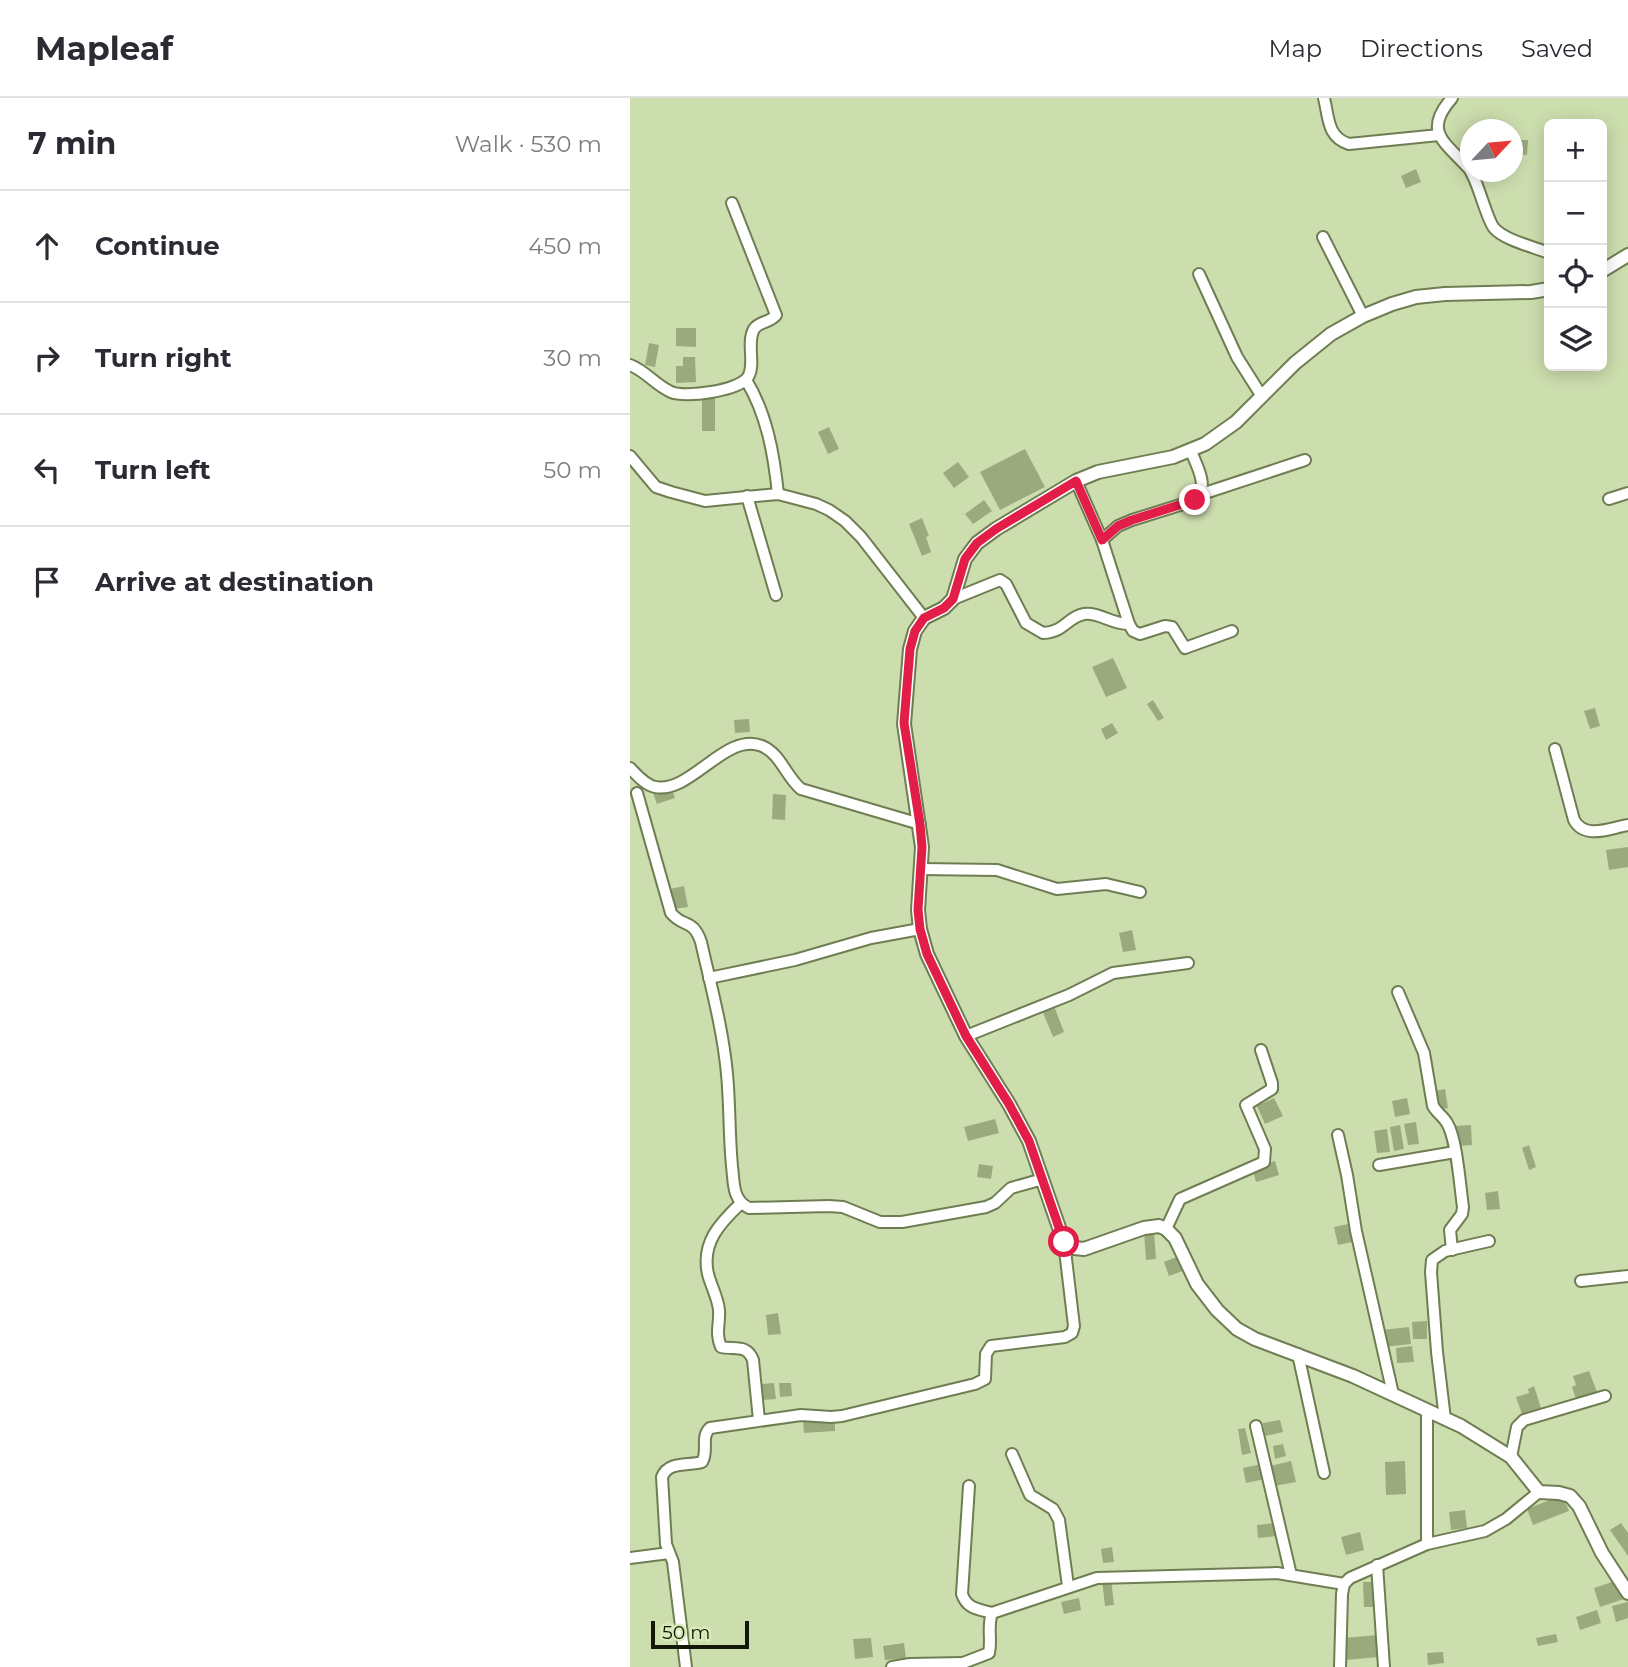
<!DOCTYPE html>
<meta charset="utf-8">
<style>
:root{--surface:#fff;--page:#f2f2f3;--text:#2b2b33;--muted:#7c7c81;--line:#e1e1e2}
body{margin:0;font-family:Montserrat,sans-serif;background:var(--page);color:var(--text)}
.controls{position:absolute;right:21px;top:21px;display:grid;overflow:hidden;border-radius:10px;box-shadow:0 4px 18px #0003}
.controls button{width:63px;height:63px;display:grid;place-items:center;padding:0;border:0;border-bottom:2px solid var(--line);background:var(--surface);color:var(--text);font:35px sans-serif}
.compass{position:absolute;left:830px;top:21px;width:63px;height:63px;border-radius:50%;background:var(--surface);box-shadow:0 4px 18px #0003;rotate:64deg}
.scale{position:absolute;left:21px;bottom:18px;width:98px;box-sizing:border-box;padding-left:7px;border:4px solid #121706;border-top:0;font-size:19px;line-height:24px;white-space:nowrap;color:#121706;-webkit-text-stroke:5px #daebba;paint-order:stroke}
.stop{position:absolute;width:21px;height:21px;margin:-16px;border:5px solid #e11d48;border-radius:50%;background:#fff}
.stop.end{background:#e11d48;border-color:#fff;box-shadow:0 2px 7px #0008}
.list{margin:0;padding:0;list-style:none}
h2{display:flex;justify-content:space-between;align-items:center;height:91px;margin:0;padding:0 28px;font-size:30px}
h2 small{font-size:23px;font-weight:400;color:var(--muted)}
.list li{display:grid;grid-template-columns:46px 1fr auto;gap:21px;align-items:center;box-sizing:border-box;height:112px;padding:0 28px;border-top:2px solid var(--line)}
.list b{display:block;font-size:26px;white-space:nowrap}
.list em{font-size:23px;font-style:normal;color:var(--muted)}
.icon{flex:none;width:38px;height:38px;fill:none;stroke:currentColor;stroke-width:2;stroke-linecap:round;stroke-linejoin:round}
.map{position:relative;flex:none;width:998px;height:1569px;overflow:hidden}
header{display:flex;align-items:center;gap:42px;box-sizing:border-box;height:98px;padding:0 35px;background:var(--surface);border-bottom:2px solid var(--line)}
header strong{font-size:33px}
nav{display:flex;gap:38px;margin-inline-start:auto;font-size:24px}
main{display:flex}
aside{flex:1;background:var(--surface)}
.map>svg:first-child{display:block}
</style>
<header>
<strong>Mapleaf</strong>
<nav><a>Map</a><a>Directions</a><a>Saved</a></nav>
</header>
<main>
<aside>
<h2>7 min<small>Walk · 530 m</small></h2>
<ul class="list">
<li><svg class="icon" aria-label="ahead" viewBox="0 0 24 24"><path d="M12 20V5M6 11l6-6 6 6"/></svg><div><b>Continue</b></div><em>450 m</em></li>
<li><svg class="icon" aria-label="right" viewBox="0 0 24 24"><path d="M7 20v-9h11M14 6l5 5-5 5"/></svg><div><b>Turn right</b></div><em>30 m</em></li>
<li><svg class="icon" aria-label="left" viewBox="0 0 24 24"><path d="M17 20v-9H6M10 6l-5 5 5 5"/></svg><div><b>Turn left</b></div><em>50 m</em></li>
<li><svg class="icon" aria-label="arrive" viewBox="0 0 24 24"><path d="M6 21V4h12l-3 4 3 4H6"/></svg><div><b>Arrive at destination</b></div></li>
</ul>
</aside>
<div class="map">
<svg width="998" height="1569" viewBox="0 0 998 1569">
<rect width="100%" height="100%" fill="#cddeae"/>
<g fill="#9baa7c">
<polygon points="883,42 898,42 897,57 883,56"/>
<polygon points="786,71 791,84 776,90 771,78"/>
<polygon points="46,230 66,230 66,249 46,248"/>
<polygon points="19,245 29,247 25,269 15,267"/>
<polygon points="53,259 65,259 66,284 46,285 46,268 53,268"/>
<rect x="72" y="300" width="13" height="33"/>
<polygon points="199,329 209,351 198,356 188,334"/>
<polygon points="395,351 415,389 370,412 350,374"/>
<polygon points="328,364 339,379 324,390 313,375"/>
<polygon points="354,402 362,413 343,426 335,416"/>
<polygon points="292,420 299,438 296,439 301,454 292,458 279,426"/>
<polygon points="483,560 497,590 476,599 462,569"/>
<polygon points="523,602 534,620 528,623 517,606"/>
<polygon points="965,610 970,628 960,631 954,613"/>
<polygon points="119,621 120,634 105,635 104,622"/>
<polygon points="482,625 488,635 476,642 471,631"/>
<polygon points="41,689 45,700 27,706 23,695"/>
<polygon points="143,696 156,697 155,722 142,721"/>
<polygon points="998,749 998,769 979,772 976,752"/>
<polygon points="54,788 58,809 44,811 40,791"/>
<polygon points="502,832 506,852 493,854 489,835"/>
<polygon points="424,908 434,934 423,939 412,912"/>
<polygon points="815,991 818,1010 808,1012 805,993"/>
<polygon points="644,1000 653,1018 635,1026 627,1008"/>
<polygon points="777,1000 780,1016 765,1019 762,1003"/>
<polygon points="365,1021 369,1035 338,1043 334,1029"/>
<polygon points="786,1024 789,1046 778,1047 774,1026"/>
<polygon points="770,1027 774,1051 764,1053 760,1029"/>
<polygon points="841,1027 842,1047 827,1048 826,1028"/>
<polygon points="757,1031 760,1054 747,1055 744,1033"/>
<polygon points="899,1047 906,1069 899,1072 892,1050"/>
<polygon points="645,1063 649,1077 626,1084 622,1070"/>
<polygon points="349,1066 363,1068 361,1081 347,1079"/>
<polygon points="868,1093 870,1111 857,1112 855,1095"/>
<polygon points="718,1126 722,1144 708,1147 704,1129"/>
<polygon points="524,1134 526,1161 516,1162 514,1135"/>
<polygon points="549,1158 555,1172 539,1178 534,1164"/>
<polygon points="148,1215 151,1236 138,1237 136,1217"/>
<polygon points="797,1223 797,1241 783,1241 782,1224"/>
<polygon points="779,1229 781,1246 754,1249 752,1232"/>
<polygon points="782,1248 784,1264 767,1265 766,1250"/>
<polygon points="959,1273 967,1294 946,1301 942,1289 946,1287 943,1278"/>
<polygon points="144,1285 146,1301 133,1302 132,1286"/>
<polygon points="149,1285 161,1285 162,1298 150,1299"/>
<polygon points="904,1288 911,1310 892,1316 886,1299 899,1295 898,1291"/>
<polygon points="205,1321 205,1333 174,1335 173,1323"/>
<polygon points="650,1322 653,1334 635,1338 633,1325"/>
<polygon points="615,1330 621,1355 612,1357 608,1331"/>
<polygon points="653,1346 656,1358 645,1361 643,1348"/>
<polygon points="661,1363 666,1384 644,1388 640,1368"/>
<polygon points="775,1363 776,1396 756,1397 755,1364"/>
<polygon points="632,1366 635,1381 616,1385 613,1370"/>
<polygon points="932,1397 939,1413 903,1427 897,1411"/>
<polygon points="835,1412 837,1430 821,1432 819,1414"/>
<polygon points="645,1425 646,1438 628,1440 627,1427"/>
<polygon points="991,1425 998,1435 998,1458 980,1432"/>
<polygon points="730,1434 734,1452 716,1457 711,1439"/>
<polygon points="482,1449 484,1464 473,1465 471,1451"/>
<polygon points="481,1481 484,1507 475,1508 472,1482"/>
<polygon points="988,1482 994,1501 970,1509 964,1490"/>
<polygon points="733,1484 745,1484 746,1509 734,1509"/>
<polygon points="449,1500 451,1512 434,1516 431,1504"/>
<polygon points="998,1504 998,1520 986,1524 982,1508"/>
<polygon points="967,1512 971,1525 950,1532 946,1519"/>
<polygon points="926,1536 928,1544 908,1548 906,1540"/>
<polygon points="747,1537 749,1559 716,1562 714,1540"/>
<polygon points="241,1540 243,1559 225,1561 223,1541"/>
<polygon points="274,1545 276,1560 255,1562 253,1548"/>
<polygon points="813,1554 814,1565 798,1567 797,1555"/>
</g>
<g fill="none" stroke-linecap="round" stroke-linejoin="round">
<defs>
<g id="minor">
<path d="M694 0C699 20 697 39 719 46L809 37"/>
<path d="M822 0C791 35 817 45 841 73"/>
<path d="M841 74C849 87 857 122 864 130 874 142 904 149 919 155"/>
<polyline points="693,139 733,218"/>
<polyline points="569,176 607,259 631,297"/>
<path d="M0 267C16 273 25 287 41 294 55 300 109 293 118 279 126 266 116 245 124 231 129 223 140 225 146 217L102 105"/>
<path d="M116 282C137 316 144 357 148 396"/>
<polyline points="0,358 26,389 41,394 75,403 148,396 186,406 199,412 215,423 231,439 294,520"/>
<polyline points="446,383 472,442 499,526 503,533 510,536 535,528 542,529 555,550 602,533"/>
<polyline points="572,396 675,362"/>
<polyline points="117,398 146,497"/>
<polyline points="979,401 998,395"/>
<path d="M472 442 488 428 502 422 566 402C579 387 567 369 561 353"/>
<path d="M323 501 370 482 376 486 396 525 413 535C435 534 437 519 454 516 469 514 481 526 499 526"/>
<path d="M925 651 944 722C955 742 980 730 998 727"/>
<path d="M0 670C7 677 15 687 25 689 61 696 96 633 132 648 151 656 156 679 171 691L290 726"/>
<path d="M7 695 41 815C53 830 63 820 71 844 81 888 93 932 97 976 100 1007 99 1038 102 1068 104 1084 102 1102 119 1110L199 1108 213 1109 250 1124H272L356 1109 365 1105 381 1090 413 1081"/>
<polyline points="291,771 367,772 427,791 476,786 510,794"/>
<polyline points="79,880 165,862 241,840 290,831"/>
<path d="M768 894 794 955 803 1008C807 1015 813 1018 817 1025 827 1041 830 1089 833 1109L832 1116 820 1132 822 1152"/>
<polyline points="336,938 439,897 483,875 558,865"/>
<polyline points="708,1037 717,1077 726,1133 763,1296"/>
<polyline points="749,1067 825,1054"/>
<path d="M110 1106C90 1125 71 1145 78 1176 81 1188 88 1200 89 1212 90 1226 85 1235 91 1249 105 1252 117 1246 123 1262L129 1322"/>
<polyline points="536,1131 550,1101 634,1064 635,1051 616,1007 642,991 642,985 631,952"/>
<polyline points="951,1183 998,1178"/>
<polyline points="668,1256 694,1375"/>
<polyline points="815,1321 807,1254 801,1174 802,1162 815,1153 859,1143"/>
<polyline points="626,1328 661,1477"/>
<polyline points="382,1356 400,1397 423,1411 429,1422 438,1488"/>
<polyline points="881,1359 887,1329 894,1322 975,1298"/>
<path d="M339 1388 332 1496C337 1511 348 1511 362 1515"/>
<polyline points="797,1446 797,1313"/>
<polyline points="0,1460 39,1455"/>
<polyline points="747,1467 754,1569"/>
<path d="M56 1569 43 1464 36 1446 32 1379C38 1363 58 1368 72 1364 79 1353 70 1339 80 1330L171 1317 201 1319 212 1318 345 1286 355 1281 356 1256 361 1248 435 1239 442 1235 444 1228 434 1144"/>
<polyline points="262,1569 280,1566 333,1565"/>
<path d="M330 1569 333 1565 359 1555C362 1541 357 1528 362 1515L467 1480 647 1475 714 1486"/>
<polyline points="710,1569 712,1496 714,1486 720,1480 797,1446 855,1433 876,1421 909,1394"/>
</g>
<g id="tertiary">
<polyline points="972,173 998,157"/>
<polyline points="919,191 901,194 815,196 786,199 762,206 733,218 701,236 665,265 606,324 575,346 543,359 468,374 446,383 366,431 347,445 335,461 323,501 314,510 294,520 285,533 280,551 274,626 292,749 288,812 290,831 297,856 336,938 379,1006 399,1043 434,1144 444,1150 454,1151 514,1130 529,1128 536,1131 545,1140 567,1186 587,1212 607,1231 625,1241 723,1278 831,1328 881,1359 909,1394 929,1395 940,1398 949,1408 972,1455 998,1495"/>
</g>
</defs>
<use href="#minor" stroke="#6f7e52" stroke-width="14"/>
<use href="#tertiary" stroke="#6f7e52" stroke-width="16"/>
<use href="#minor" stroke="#fff" stroke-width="10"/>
<use href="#tertiary" stroke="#fff" stroke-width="12"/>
</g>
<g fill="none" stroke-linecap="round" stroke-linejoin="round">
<polyline stroke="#e11d48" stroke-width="9" points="434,1144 399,1043 379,1006 336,938 297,856 290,831 288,812 292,749 290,726 274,625 280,551 285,533 294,520 314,510 323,501 335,461 347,445 366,431 446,383 472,442 488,428 502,422 565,402"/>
</g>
</svg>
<div class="controls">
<button>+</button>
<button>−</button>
<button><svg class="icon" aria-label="locate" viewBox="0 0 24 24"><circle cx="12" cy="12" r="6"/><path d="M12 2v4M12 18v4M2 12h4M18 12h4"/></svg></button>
<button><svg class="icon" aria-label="layers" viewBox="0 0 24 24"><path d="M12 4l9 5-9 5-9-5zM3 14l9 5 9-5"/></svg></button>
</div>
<svg class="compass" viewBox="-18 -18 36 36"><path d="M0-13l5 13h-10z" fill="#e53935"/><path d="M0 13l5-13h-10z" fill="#7c7c81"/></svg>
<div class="scale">50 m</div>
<div class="stop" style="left:434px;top:1144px"></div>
<div class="stop end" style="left:565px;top:402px"></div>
</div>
</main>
